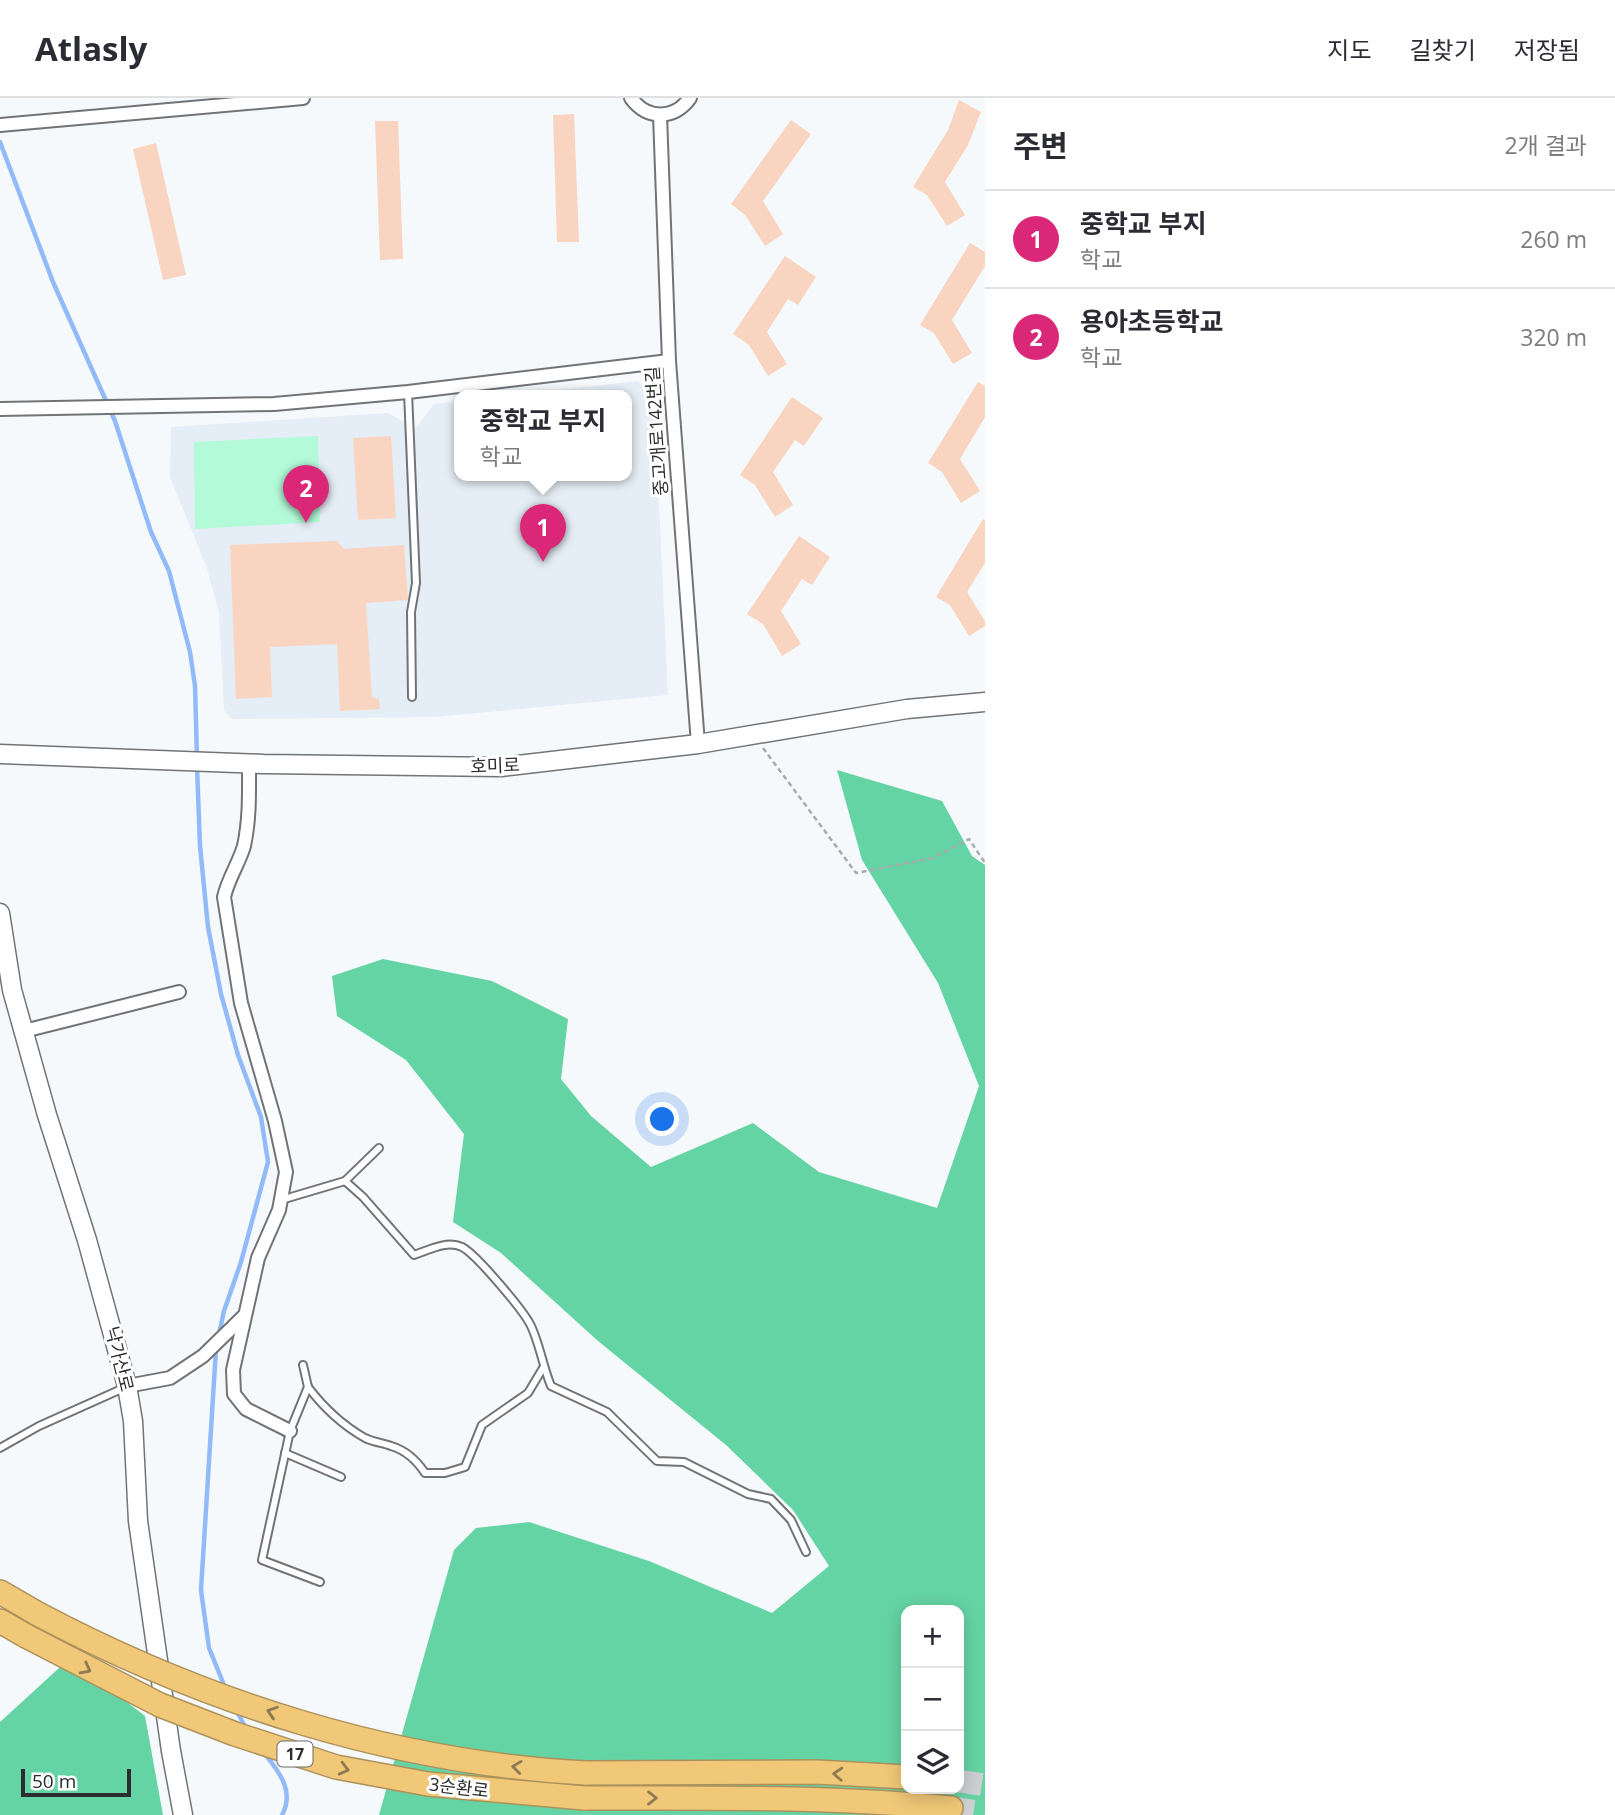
<!DOCTYPE html>
<html lang="ko">
<meta charset="utf-8">
<style>
:root{--surface:#fff;--page:#f7f7f7;--text:#2b2b33;--muted:#7c7c81;--line:#e1e1e2;--accent:#db2777}
body{margin:0;font-family:"Open Sans","Noto Sans KR",sans-serif;background:var(--page);color:var(--text)}
.controls{position:absolute;right:21px;bottom:21px;display:grid;overflow:hidden;border-radius:14px;box-shadow:0 4px 18px #0003}
.controls button{width:63px;height:63px;display:grid;place-items:center;padding:0;border:0;border-bottom:2px solid var(--line);background:var(--surface);color:var(--text);font:35px sans-serif}
.scale{position:absolute;left:21px;bottom:18px;width:110px;box-sizing:border-box;padding-left:7px;border:4px solid #2b2c2d;border-top:0;font-size:19px;line-height:24px;white-space:nowrap;color:#2b2c2d;-webkit-text-stroke:5px #fff;paint-order:stroke}
.you{position:absolute;left:663px;top:1022px;width:24px;height:24px;margin:-18px;border:5px solid #fff;border-radius:50%;background:#1a73e8;box-shadow:0 0 0 10px #1a73e833}
.badge{display:grid;place-items:center;width:46px;height:46px;border-radius:50%;background:var(--accent);color:#fff;font-size:23px;font-weight:700}
.pin{position:absolute;translate:-50% -58px;filter:drop-shadow(0 2px 4px #0008)}
.pin::after{content:'';position:absolute;top:37px;width:24px;height:21px;background:inherit;clip-path:polygon(0 0,100% 0,50% 100%)}
.popup{position:absolute;left:454px;top:292px;width:178px;height:91px;box-sizing:border-box;display:grid;place-content:center;border-radius:14px;background:var(--surface);filter:drop-shadow(0 2px 5px #0005);font-size:23px;white-space:nowrap;color:var(--muted)}
.popup b{font-size:26px;color:var(--text)}
.popup::after{content:'';position:absolute;left:50%;top:100%;margin-left:-14px;border:14px solid transparent;border-top-color:var(--surface)}
.list{margin:0;padding:0;list-style:none}
h2{display:flex;justify-content:space-between;align-items:center;height:91px;margin:0;padding:0 28px;font-size:30px}
h2 small{font-size:23px;font-weight:400;color:var(--muted)}
.list li{display:grid;grid-template-columns:46px 1fr auto;gap:21px;align-items:center;box-sizing:border-box;height:98px;padding:0 28px;border-top:2px solid var(--line)}
.list b{display:block;font-size:26px;white-space:nowrap}
.list p{margin:0;font-size:23px;white-space:nowrap;color:var(--muted)}
.list em{font-size:23px;font-style:normal;color:var(--muted)}
.icon{flex:none;width:38px;height:38px;fill:none;stroke:currentColor;stroke-width:2;stroke-linecap:round;stroke-linejoin:round}
.map{position:relative;flex:none;width:985px;height:1717px;overflow:hidden}
header{display:flex;align-items:center;gap:42px;box-sizing:border-box;height:98px;padding:0 35px;background:var(--surface);border-bottom:2px solid var(--line)}
header strong{font-size:33px}
nav{display:flex;gap:38px;margin-inline-start:auto;font-size:24px}
main{display:flex}
aside{flex:1;background:var(--surface)}
.map>svg:first-child{display:block}
</style>
<header>
<strong>Atlasly</strong>
<nav><a>지도</a><a>길찾기</a><a>저장됨</a></nav>
</header>
<main>
<div class="map">
<svg width="985" height="1717" viewBox="0 0 985 1717">
<rect width="100%" height="100%" fill="#f6f9fb"/>
<polygon fill="#e5edf6" points="638,283 654,299 668,597 435,619 231,621 224,612 219,515 207,470 170,379 171,329 388,315 416,330 434,306 459,303 459,378 627,378 627,298 506,298"/>
<polygon fill="#b3fad8" points="318,338 320,424 195,431 194,344"/>
<g fill="#65d4a4" fill-rule="evenodd">
<path d="M837 672 942 703 972 758 985 767V1717H379L454 1452 476 1430 529 1424 649 1463 772 1515 829 1468 793 1412 726 1347 598 1243 501 1155 453 1124 464 1036 406 962 337 918 332 878 383 861 492 883 568 921 561 981 591 1018 651 1069 753 1025 819 1074 937 1110 979 988 938 885 862 762ZM906 1512H959V1691H906Z"/>
<polygon points="70,1560 145,1618 163,1717 0,1717 0,1624"/>
</g>
<g fill="none" stroke-linecap="round" stroke-linejoin="round">
<g stroke="#92baf8" stroke-width="4.5">
<polyline points="0,44 53,184 115,323 151,434 169,473 190,554 195,588 197,660"/>
<polyline points="197,669 200,748 208,829 221,896 238,957 261,1019 268,1064 241,1164 224,1213 219,1236"/>
<polyline points="216,1251 201,1492 209,1550 226,1592"/>
<polyline points="236,1612 247,1632"/>
<path d="M265 1656C279 1674 295 1693 282 1717"/>
</g>
</g>
<g fill="#f9d4c0">
<polygon points="959,2 981,14 968,47 945,84 965,117 947,128 927,97 913,89 948,32"/>
<polygon points="574,16 579,144 557,144 553,17"/>
<polygon points="791,22 811,36 763,103 783,136 765,148 745,117 731,106"/>
<polygon points="375,23 398,23 403,161 380,162"/>
<polygon points="156,45 186,177 163,182 133,51"/>
<polygon points="970,145 985,154 985,168 952,222 972,255 953,266 934,235 920,227"/>
<polygon points="785,158 816,179 798,207 788,201 767,234 787,266 768,278 749,247 733,236"/>
<polygon points="978,284 985,288 985,319 960,361 980,393 961,405 942,374 928,365"/>
<polygon points="792,299 823,320 804,348 795,342 773,374 793,407 775,419 755,387 740,377"/>
<polygon points="391,338 396,420 358,422 353,340"/>
<polygon points="983,421 985,422 985,465 967,494 985,523 985,528 969,538 950,507 936,499"/>
<polygon points="799,438 830,459 812,487 802,481 781,513 801,546 782,558 763,526 747,516"/>
<polygon points="337,443 344,451 404,447 408,502 366,505 372,599 379,601 380,611 340,613 337,546 270,549 272,599 236,601 230,447"/>
</g>
<g fill="none" stroke-linecap="round" stroke-linejoin="round">
<g stroke="#cdd0d2" stroke-width="23" stroke-dasharray="23 11" stroke-linecap="butt">
<polyline points="959,1683 985,1687"/>
<polyline points="951,1710 985,1715"/>
</g>
<defs>
<g id="lane">
<polyline points="408,294 416,485 411,514 412,599"/>
<path d="M345 1083 363 1099 414 1157C429 1152 447 1142 462 1149 476 1156 522 1211 530 1226 539 1243 543 1269 551 1288L607 1314 657 1363 684 1364 748 1396 771 1401 791 1422 806 1454"/>
<polyline points="281,1102 345,1083 379,1050"/>
<polyline points="303,1267 308,1289 290,1333 262,1462 320,1484"/>
<path d="M308 1289C324 1310 342 1327 365 1340 373 1344 383 1345 391 1348 405 1352 417 1363 425 1375H445L465 1369 482 1327 528 1295 543 1270"/>
<polyline points="0,1350 39,1328 126,1289"/>
<polyline points="285,1355 341,1379"/>
</g>
<g id="street">
<path d="M631 0C647 22 674 22 690 0"/>
<polyline points="660,17 669,263 698,646"/>
<polyline points="0,27 303,0"/>
<polyline points="0,311 274,306 408,294 669,263"/>
<path d="M249 666C249 693 250 720 244 748 239 765 228 781 224 799L241 905 275 1023 286 1074 279 1112 258 1160 233 1272 234 1296 246 1311 290 1333"/>
<polyline points="24,933 179,894"/>
<polyline points="127,1288 170,1280 203,1258 245,1217"/>
</g>
<g id="secondary">
<polyline points="0,656 264,666 501,669 698,646 907,611 985,604"/>
<polyline points="0,815 12,892 47,1017 87,1142 127,1288 133,1323 138,1423 171,1653 183,1717"/>
</g>
<g id="highway">
<polyline points="0,1494 38,1516"/>
<polyline points="0,1523 26,1538"/>
<polyline points="585,1675 817,1674 906,1679"/>
<path d="M584 1700C706 1700 829 1698 951 1710"/>
</g>
</defs>
<use href="#lane" stroke="#717376" stroke-width="10"/>
<use href="#street" stroke="#717376" stroke-width="16"/>
<use href="#secondary" stroke="#717376" stroke-width="21"/>
<use href="#highway" stroke="#ac915d" stroke-width="26"/>
<polyline stroke="#a9abad" stroke-width="2.5" stroke-dasharray="5 3.5" stroke-linecap="butt" points="763,650 856,775 933,760 969,741 985,765"/>
<use href="#lane" stroke="#fff" stroke-width="6"/>
<use href="#street" stroke="#fff" stroke-width="12"/>
<use href="#secondary" stroke="#fff" stroke-width="18"/>
<use href="#highway" stroke="#f1c877" stroke-width="23"/>
<defs>
<g id="highway-bridge">
<path d="M38 1516C206 1605 395 1665 585 1675"/>
<polyline points="26,1538 160,1607 235,1636 336,1669 428,1686 584,1700"/>
</g>
</defs>
<use href="#highway-bridge" stroke="#ac915d" stroke-width="26" stroke-linecap="butt"/>
<use href="#highway-bridge" stroke="#f1c877" stroke-width="23"/>
</g>
<defs><path id="oneway-chevron" d="M-2-3.5L2.5 0L-2 3.5" fill="none" stroke-width="1.6" stroke-linecap="round" stroke-linejoin="round" transform="scale(1.75)"/></defs>
<g stroke="#8e7a52">
<use href="#oneway-chevron" transform="translate(86 1571) rotate(28)"/>
<use href="#oneway-chevron" transform="translate(272 1614) rotate(-162)"/>
<use href="#oneway-chevron" transform="translate(517 1669) rotate(-173)"/>
<use href="#oneway-chevron" transform="translate(344 1671) rotate(14)"/>
<use href="#oneway-chevron" transform="translate(838 1676) rotate(-177)"/>
<use href="#oneway-chevron" transform="translate(652 1700)"/>
</g>
<g text-anchor="middle" stroke-width="6" stroke-linejoin="round" paint-order="stroke">
<rect fill="#fff" stroke="#6b6b6c" stroke-width="2" x="277.5" y="1643.5" width="35" height="25" rx="5"/>
<g font-size="16" font-weight="bold" fill="#2b2c2d">
<text x="295" y="1662">17</text>
</g>
<g font-size="18" fill="#2b2c2d" stroke="#fff">
<text transform="translate(657 333) rotate(-94)" y="6">중고개로142번길</text>
<text transform="translate(495 668) rotate(-2)" y="6">호미로</text>
<text transform="translate(119 1261) rotate(76)" y="6">낙가산로</text>
<text transform="translate(459 1690) rotate(7)" y="6">3순환로</text>
</g>
</g>
</svg>
<div class="controls">
<button>+</button>
<button>−</button>
<button><svg class="icon" aria-label="layers" viewBox="0 0 24 24"><path d="M12 4l9 5-9 5-9-5zM3 14l9 5 9-5"/></svg></button>
</div>
<div class="scale">50 m</div>
<div class="you"></div>
<div class="pin badge" style="left:543px;top:464px">1</div>
<div class="popup"><b>중학교 부지</b>학교</div>
<div class="pin badge" style="left:306px;top:425px">2</div>
</div>
<aside>
<h2>주변<small>2개 결과</small></h2>
<ul class="list">
<li><span class="badge">1</span><div><b>중학교 부지</b><p>학교</p></div><em>260 m</em></li>
<li><span class="badge">2</span><div><b>용아초등학교</b><p>학교</p></div><em>320 m</em></li>
</ul>
</aside>
</main>
